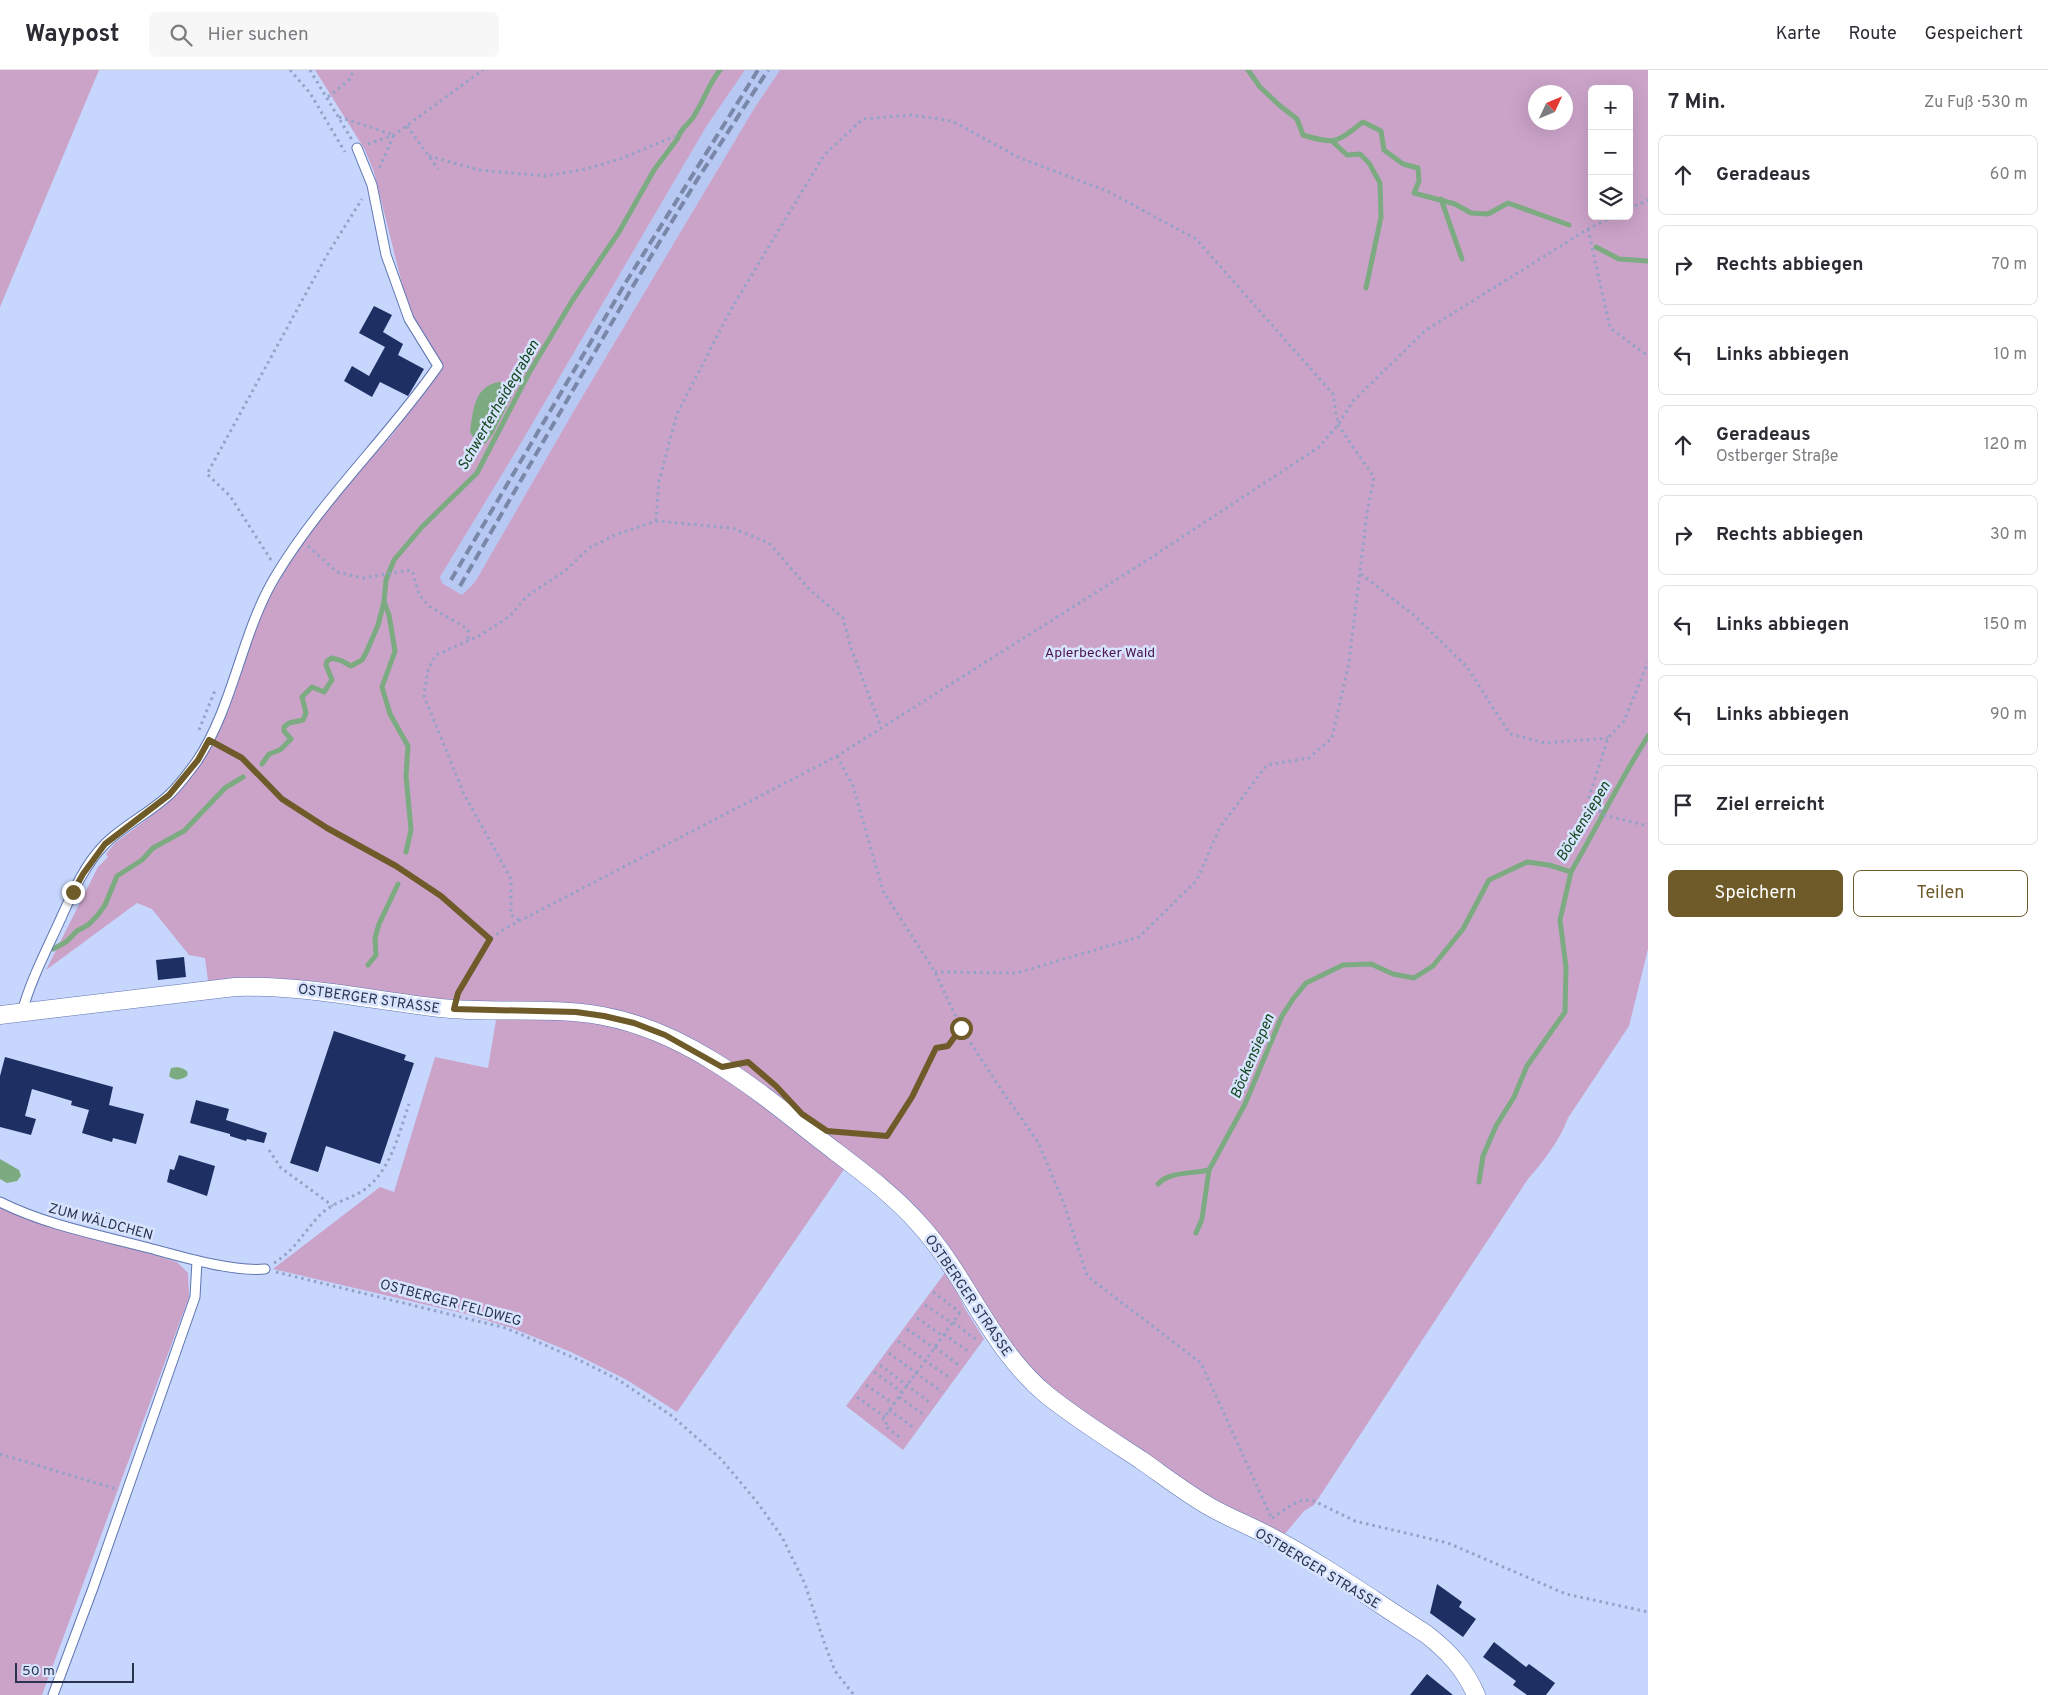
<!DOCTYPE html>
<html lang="de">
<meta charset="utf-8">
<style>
:root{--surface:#fff;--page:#f7f7f7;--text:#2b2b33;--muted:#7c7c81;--line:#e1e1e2;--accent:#6f5b29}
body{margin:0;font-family:Overpass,sans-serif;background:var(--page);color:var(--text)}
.controls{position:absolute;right:15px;top:15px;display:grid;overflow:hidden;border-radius:8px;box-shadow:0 5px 20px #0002}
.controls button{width:45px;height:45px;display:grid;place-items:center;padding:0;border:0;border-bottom:1px solid var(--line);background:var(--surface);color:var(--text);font:25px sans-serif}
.compass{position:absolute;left:1528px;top:15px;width:45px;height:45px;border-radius:50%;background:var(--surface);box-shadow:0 5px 20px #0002;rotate:46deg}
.scale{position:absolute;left:15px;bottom:12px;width:119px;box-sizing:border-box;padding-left:5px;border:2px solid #29334d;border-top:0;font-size:14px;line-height:18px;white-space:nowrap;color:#29334d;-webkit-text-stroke:4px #d8e3fe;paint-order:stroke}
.stop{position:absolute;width:15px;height:15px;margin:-11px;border:4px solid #6f5b29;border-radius:50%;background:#fff}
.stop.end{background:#6f5b29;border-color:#fff;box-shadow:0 1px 5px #0008}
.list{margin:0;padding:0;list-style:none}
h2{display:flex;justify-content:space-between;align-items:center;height:65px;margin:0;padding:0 20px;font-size:21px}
h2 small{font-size:16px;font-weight:400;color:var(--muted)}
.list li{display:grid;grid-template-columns:32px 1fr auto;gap:15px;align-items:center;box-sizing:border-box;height:80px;margin:0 10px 10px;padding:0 10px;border:1px solid var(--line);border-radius:8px}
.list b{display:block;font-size:19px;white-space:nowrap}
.list p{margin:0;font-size:16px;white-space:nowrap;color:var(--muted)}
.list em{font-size:16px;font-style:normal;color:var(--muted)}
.actions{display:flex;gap:10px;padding:15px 20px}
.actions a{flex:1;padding:11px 0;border:1px solid var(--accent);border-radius:8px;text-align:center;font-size:18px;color:var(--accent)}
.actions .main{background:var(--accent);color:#fff}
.icon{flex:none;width:28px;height:28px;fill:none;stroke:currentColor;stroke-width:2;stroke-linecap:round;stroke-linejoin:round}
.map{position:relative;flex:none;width:1648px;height:1625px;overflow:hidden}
header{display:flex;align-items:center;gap:30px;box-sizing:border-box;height:70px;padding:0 25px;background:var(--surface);border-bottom:1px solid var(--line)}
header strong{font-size:24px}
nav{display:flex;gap:28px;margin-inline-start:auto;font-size:18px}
.search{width:350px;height:45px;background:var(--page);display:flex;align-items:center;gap:12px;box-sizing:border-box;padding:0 18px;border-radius:8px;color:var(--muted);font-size:19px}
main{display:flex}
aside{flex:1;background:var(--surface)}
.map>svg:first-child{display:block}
</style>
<header>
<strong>Waypost</strong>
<div class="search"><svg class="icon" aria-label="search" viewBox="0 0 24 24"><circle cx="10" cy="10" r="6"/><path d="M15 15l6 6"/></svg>Hier suchen</div>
<nav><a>Karte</a><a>Route</a><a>Gespeichert</a></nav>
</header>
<main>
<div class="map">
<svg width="1648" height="1625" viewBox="0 0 1648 1625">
<rect width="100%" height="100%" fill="#c6d6fd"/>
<polygon fill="#b7c9f3" points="745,0 780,0 755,37 572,344 475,512 462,525 442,513 440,507 521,373 706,57"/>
<g fill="#cba3c9" fill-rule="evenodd">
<polygon points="0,0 99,0 0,237"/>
<path d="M315 0H745L706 57 521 373 440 507 442 513 462 525 475 512 572 344 755 37 780 0H1648V879L1629 956 1568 1048C1560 1070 1543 1092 1528 1109L1314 1435 1304 1441 1284 1465 1210 1434 1021 1297 922 1153 665 962 498 939 208 911 205 888 189 885 152 839 137 833 46 900 98 797 108 787 106 784 115 773 150 747 172 726 201 690 267 532 302 470 336 427 392 365 437 302 411 250 374 102 365 80ZM1592 19H1629V146H1592ZM1536 22H1566V52H1536Z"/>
<polygon points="497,944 602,948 720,998 845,1098 677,1342 627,1310 571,1282 512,1258 466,1244 273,1199 380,1117 394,1122 435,987 488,998"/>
<polygon points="0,1137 177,1192 188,1203 189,1227 42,1625 0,1625"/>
<polygon points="947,1200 964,1237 984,1269 903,1380 846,1336"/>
</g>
<g fill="#7cab81">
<path d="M500 312 508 315 511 321V328L493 364 485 374 475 370 470 362C473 341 474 315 500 312Z"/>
<path d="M177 997C182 998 190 1000 187 1006 181 1010 174 1011 169 1006L171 998Z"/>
<polygon points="0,1089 19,1100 21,1106 17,1111 7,1113 0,1109"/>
</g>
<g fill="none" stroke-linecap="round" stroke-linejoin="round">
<g stroke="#7cab81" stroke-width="5">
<path d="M1248 0 1260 17 1279 35 1297 49 1303 65C1337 75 1335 73 1363 52L1381 61 1384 80 1403 94 1418 98 1419 111 1414 123 1455 134 1471 143 1488 144 1508 133 1569 155"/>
<polyline points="1332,71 1347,85 1360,84 1369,93 1380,113 1381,147 1366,218"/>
<polyline points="1441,129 1462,189"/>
<polyline points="1596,177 1619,189 1648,191"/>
<polyline points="384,532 389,545 395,581 382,617 390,644 408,676 406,706 411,760 406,782"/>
<path d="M262 694 269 684 280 680 291 669 284 661V657L289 653 303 650 306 643 302 627 312 617 324 622 332 610 326 595 327 591 332 588 342 591 351 596 362 590 366 583 378 555 384 532 386 510 394 490 422 457 477 403 529 303 572 231 619 162 654 100 678 68C679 61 687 55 692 49 703 33 708 15 720 0"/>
<polyline points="53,879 66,872 77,861 88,855 97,846 105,835 117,806 142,790 153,778 184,761 225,718 243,707"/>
<polyline points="368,895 376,885 375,868 379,854 398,814"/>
<polyline points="1479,1112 1483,1086 1496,1056 1514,1027 1527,996 1565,942 1566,897 1560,850 1571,802"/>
<path d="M1158 1114C1170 1101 1192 1104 1209 1100"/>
<path d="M1196 1163 1202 1149 1209 1100 1245 1034 1282 946 1293 929 1306 913 1343 895 1371 894 1393 904 1414 908 1433 896 1463 859 1489 810 1527 792 1549 795 1571 802C1597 757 1620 710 1648 666"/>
</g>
</g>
<g fill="#1e2f63">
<polygon points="374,236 392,245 383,262 403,274 398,285 424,299 408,326 380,312 372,327 344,311 352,296 369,306 385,277 359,263"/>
<polygon points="184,887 186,907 158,910 156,890"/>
<polygon points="334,961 406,985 404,990 414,993 380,1094 326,1076 318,1102 290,1093"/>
<polygon points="5,987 113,1017 109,1035 144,1044 136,1074 113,1068 112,1072 82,1063 89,1040 71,1035 72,1031 32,1019 25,1046 36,1049 31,1065 0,1057 0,1006"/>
<polygon points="196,1030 229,1039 226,1050 267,1063 264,1073 247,1069 246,1071 230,1066 230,1064 190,1053"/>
<polygon points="179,1085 215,1096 207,1126 167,1112 170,1099 174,1100"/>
<polygon points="1437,1514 1462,1532 1459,1537 1476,1549 1463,1567 1430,1543"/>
<polygon points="1494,1572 1526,1597 1529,1594 1555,1613 1546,1625 1527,1625 1513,1615 1516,1611 1483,1587"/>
<polygon points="1427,1604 1453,1625 1410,1625"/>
</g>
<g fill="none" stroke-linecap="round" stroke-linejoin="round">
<defs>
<g id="lane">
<path d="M22 942C30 913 43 887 56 859 69 831 82 797 105 774 124 755 150 743 170 724 180 714 189 702 197 691 234 635 241 564 275 507 321 430 387 369 438 296L409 249 386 185 372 115 357 78"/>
<path d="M0 1132C46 1155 99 1165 149 1178 182 1187 233 1202 265 1199"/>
<polyline points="53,1625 93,1518 195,1227 197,1191"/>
</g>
<path id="street" d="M0 945 235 917C306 915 370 930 440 938 494 944 550 936 603 946 688 962 757 1020 823 1072 857 1098 892 1123 920 1155 968 1208 991 1279 1047 1325 1077 1349 1109 1369 1141 1390 1164 1406 1187 1424 1212 1438 1230 1448 1250 1456 1269 1466 1323 1494 1374 1531 1426 1564 1448 1581 1465 1599 1476 1625"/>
</defs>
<use href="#lane" stroke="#5f76b1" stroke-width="11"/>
<use href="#street" stroke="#5f76b1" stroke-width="19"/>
<g stroke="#94a2c5" stroke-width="3" stroke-dasharray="2.5 4" stroke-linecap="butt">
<polyline points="290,0 310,23 345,82"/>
<polyline points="310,0 352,70"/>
<polyline points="328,27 349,10 354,0"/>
<polyline points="339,47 394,65 378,101"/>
<polyline points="407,56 438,99"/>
<polyline points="368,74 394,65 483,0"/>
<polyline points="429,86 479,100 546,106 586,99 623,88 675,66"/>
<polyline points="1629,139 1648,130"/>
<polyline points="1588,159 1610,258 1648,286"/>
<polyline points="656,451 659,411 677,344 730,241 824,85 863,49 912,45 952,51 1020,88 1107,121 1196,169 1333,324 1338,355 1374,407 1367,443 1349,592 1332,668 1309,688 1267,695 1220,757 1197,810 1139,867 1017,903 935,902"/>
<polyline points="308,476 337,502 363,508 410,500 413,502 419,525 430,537 468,559 468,570"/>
<polyline points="271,490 230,426 207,404 327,185 362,129"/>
<polyline points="1361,504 1415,546 1467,597 1510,664 1545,673 1608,668"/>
<polyline points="199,660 216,618"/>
<polyline points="218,675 242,689 282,729 327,758 396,796 441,825 490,869"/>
<polyline points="837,686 853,716 883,821 935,902 961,958 1000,1018 1038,1072 1063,1131 1087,1206 1201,1293 1272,1449"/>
<polyline points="1644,755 1604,745 1588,730 1608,668 1624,651 1648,592"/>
<polyline points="519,850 511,845 511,809 464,724 424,626 428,599 436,585 479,566 510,546 527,526 566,500 589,478 615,465 656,451 732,458 769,473 810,520 843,548 851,578 881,657"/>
<polyline points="458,924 490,869 506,858 837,686 1149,489 1319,377 1338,355 1353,331 1426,260 1588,159 1614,146"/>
<polyline points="836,1061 887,1066 912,1027 936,978 948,976 961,958"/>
<polyline points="269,1080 281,1098 333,1136"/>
<path d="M274 1193C294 1181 304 1162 319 1146 330 1134 346 1130 359 1123 390 1105 398 1066 409 1034"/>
<polyline points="276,1202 506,1258 579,1290 617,1309 672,1346 721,1389 757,1432 782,1467 805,1514 824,1572 835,1601 854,1625"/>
<polyline points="933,1222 960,1242"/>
<polyline points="925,1235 952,1253"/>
<polyline points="917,1248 943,1266"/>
<polyline points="953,1252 977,1270"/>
<polyline points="907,1259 934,1278"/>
<polyline points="944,1264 970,1283"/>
<polyline points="898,1271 951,1309"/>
<polyline points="935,1277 960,1296"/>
<polyline points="889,1283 942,1322"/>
<polyline points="880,1295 929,1332"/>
<polyline points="874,1302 902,1322"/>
<polyline points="866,1315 894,1334"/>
<polyline points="857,1327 885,1347"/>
<polyline points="899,1327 924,1345"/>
<polyline points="889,1340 914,1358"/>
<polyline points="899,1367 885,1356 887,1352 883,1349 961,1241"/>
<polyline points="0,1384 116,1419"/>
<polyline points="1272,1448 1292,1435 1302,1430 1314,1431 1355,1451 1448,1473 1566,1524 1648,1542"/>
</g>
<use href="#lane" stroke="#fff" stroke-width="9"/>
<use href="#street" stroke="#fff" stroke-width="18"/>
<g stroke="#7a87a8" stroke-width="4" stroke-dasharray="10 5" stroke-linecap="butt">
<polyline points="451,510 626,212 758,0"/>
<polyline points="460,516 633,216 697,110 768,0"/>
</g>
</g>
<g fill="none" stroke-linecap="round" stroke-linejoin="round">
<polyline stroke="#6f5b29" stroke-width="6" points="73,822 83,804 105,774 169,725 198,690 209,670 242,688 282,729 327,758 396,796 441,826 490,869 458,923 454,939 576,942 604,946 634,953 665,965 722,997 748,992 776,1016 802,1044 827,1061 887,1066 912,1027 936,978 948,976 961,958"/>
</g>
<g text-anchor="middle" stroke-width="5" stroke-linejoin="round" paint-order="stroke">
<g font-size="14" fill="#4c164d" stroke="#d8e3fe">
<text x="1100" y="587">Aplerbecker Wald</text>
</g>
<g font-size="14" fill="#29334d" stroke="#d8e3fe">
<text transform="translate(369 928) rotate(8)" y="5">OSTBERGER STRASSE</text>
<text transform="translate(101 1151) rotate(15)" y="5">ZUM WÄLDCHEN</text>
<text transform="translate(969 1225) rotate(56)" y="5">OSTBERGER STRASSE</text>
<text transform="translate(451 1232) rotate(15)" y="5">OSTBERGER FELDWEG</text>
<text transform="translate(1318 1498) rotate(31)" y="5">OSTBERGER STRASSE</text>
</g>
<g font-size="15" font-style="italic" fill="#13471e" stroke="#d8e3fe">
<text transform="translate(498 335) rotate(-60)" y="5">Schwerterheidegraben</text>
<text transform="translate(1583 751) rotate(-59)" y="5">Böckensiepen</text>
<text transform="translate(1252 986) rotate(-67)" y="5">Böckensiepen</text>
</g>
</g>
</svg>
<div class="controls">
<button>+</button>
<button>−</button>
<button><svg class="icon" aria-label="layers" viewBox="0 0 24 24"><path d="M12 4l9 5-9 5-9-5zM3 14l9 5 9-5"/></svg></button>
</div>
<svg class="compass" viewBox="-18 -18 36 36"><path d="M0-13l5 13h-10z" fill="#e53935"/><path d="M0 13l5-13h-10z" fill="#7c7c81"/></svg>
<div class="scale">50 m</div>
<div class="stop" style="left:961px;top:958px"></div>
<div class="stop end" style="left:73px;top:822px"></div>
</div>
<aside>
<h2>7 Min.<small>Zu Fuß · 530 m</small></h2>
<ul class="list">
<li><svg class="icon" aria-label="ahead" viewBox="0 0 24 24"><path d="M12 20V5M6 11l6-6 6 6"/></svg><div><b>Geradeaus</b></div><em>60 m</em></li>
<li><svg class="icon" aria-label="right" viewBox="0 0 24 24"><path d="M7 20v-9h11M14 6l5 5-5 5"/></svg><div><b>Rechts abbiegen</b></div><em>70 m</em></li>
<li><svg class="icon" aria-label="left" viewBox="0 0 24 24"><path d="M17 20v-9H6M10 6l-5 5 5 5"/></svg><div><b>Links abbiegen</b></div><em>10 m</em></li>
<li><svg class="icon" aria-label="ahead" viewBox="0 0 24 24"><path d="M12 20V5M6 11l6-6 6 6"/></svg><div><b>Geradeaus</b><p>Ostberger Straße</p></div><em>120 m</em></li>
<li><svg class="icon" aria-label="right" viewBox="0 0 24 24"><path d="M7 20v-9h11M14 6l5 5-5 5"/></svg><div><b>Rechts abbiegen</b></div><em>30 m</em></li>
<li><svg class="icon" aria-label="left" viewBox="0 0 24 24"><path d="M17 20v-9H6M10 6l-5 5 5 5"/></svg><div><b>Links abbiegen</b></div><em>150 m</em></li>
<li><svg class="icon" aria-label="left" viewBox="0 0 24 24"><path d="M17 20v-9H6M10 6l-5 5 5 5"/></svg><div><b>Links abbiegen</b></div><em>90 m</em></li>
<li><svg class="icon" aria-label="arrive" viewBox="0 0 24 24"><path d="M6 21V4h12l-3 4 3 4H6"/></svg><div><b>Ziel erreicht</b></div></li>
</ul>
<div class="actions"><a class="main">Speichern</a><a>Teilen</a></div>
</aside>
</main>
